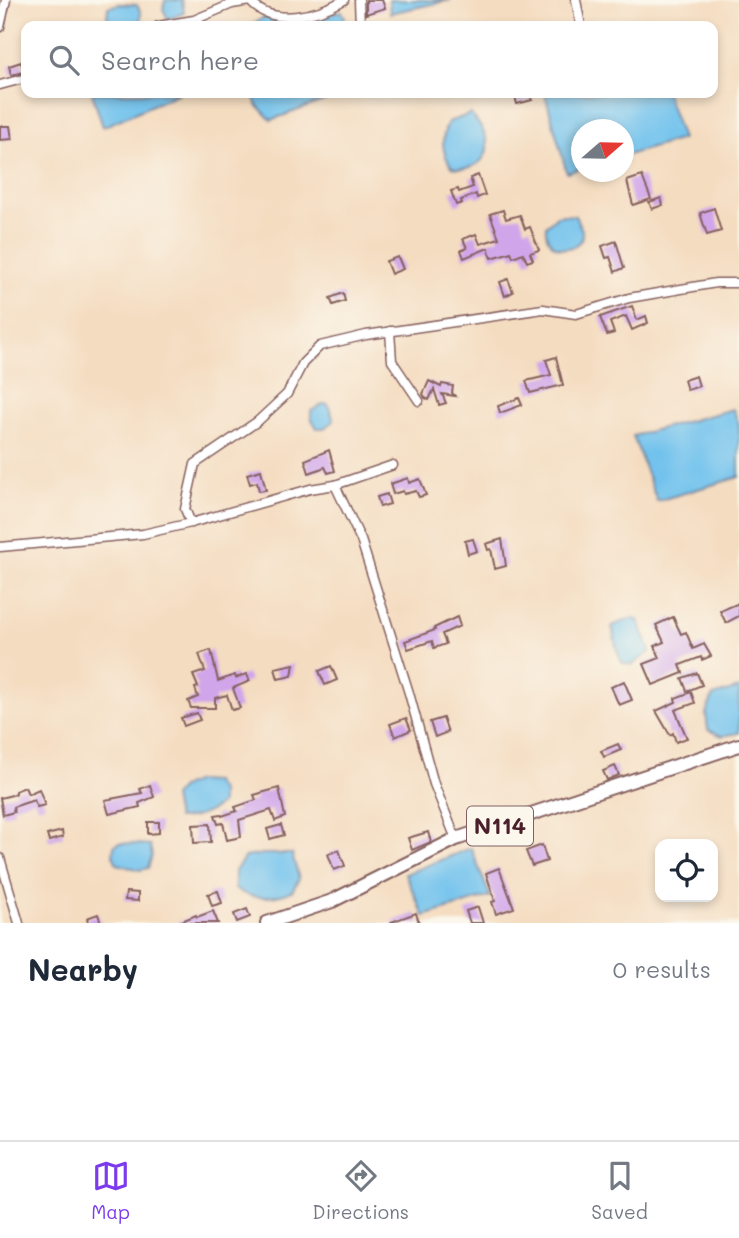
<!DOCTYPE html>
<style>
:root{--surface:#fff;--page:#f6f6f7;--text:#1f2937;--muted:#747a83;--line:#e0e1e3;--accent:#7c3aed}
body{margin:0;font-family:Mali,sans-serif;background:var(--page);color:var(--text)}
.controls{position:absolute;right:21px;bottom:21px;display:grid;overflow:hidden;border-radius:14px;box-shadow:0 4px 10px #0003}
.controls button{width:63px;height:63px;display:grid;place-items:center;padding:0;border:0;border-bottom:2px solid var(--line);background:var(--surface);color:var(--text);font:35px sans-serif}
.compass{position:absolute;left:571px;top:119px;width:63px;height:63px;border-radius:50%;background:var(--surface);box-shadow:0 4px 10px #0003;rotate:70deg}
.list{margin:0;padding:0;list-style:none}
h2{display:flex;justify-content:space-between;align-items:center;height:91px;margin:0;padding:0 28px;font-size:30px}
h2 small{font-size:23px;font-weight:400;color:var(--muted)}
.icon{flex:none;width:38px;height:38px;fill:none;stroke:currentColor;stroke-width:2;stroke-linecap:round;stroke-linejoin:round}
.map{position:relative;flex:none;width:739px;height:923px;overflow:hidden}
.search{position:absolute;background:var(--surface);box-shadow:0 4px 10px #0003;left:21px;right:21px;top:21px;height:77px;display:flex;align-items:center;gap:18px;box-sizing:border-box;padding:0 24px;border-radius:14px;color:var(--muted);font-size:26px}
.sheet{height:217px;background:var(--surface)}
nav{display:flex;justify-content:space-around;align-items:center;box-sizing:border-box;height:98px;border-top:2px solid var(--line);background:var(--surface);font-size:19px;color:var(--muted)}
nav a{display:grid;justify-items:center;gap:4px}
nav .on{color:var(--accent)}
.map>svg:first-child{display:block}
</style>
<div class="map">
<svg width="739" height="923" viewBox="0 0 739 923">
<rect width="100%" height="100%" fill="#fbf7ec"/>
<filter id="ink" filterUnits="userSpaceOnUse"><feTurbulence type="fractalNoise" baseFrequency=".0143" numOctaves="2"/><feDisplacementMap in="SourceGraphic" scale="14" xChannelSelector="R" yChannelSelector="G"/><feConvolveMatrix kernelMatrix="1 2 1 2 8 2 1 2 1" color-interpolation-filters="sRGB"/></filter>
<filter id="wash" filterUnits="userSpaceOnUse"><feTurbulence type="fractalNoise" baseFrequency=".00686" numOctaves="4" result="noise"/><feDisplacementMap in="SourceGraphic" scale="28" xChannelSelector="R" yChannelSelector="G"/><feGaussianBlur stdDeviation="1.57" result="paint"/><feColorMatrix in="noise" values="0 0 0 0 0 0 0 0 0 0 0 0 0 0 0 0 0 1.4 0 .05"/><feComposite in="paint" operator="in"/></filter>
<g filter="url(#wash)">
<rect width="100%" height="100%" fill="#f4dcc0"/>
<g fill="#72c2ed" stroke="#5e708c" stroke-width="2">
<polygon points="165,0 182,0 184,13 168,19 163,9"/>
<polygon points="389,0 451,0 390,13"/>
<polygon points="120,4 137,5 141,13 140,23 131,26 111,26 107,19 108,7"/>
<polygon points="342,11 348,26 249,26 265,17 283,21"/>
<polygon points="92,93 179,93 103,127"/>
<polygon points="253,93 345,93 271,120 256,104"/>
<polygon points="551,93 666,93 682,139 624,156 624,130 582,130 581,168 567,173 545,94"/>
<path d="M471 114C476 121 484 129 486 138 492 161 471 172 452 167 441 152 441 138 448 122Z"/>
<path d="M566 215 575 216 582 230V239C569 256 544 249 546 226L557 216Z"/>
<polygon points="323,404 328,404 334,421 324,428 317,428 311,418 311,411"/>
<polygon points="733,409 739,424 739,477 657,501 633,436"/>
<polygon points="632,618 639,621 650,652 632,665 622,663 617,650 612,626"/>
<polygon points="739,688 739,733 722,736 708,730 706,714 713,696"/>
<path d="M196 781 214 782 221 792V804C208 814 194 819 177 819L173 797 181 788Z"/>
<polygon points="119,843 150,845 152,856 148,868 140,870 117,864 113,855 114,846"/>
<polygon points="471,848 490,896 424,916 405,874"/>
<path d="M263 854H292L299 879 292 891C274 899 252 900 235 889V871L245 857Z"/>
</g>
<g id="blocks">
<g fill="#d0a5ea">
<polygon points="366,0 382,0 385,8 366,14"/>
<polygon points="21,62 24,72 11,75 9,66"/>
<polygon points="514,93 530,93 532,100 517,104"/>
<polygon points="0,126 10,126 12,139 0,140"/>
<polygon points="478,175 485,195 477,198 476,194 461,200 462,203 456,205 451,191 458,189 459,192 473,187 470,178"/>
<polygon points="642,176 651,199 633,205 627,181"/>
<polygon points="661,198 663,205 652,209 649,202"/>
<polygon points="714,208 721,231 707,235 700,213"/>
<polygon points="503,210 506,219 520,215 525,229 530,227 539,250 530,253 533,260 527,262 523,253 513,257 511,252 492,258 488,248 464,258 461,250 467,248 463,239 476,234 480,244 499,238 490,214"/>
<polygon points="616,241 624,268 615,272 610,257 606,258 602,246"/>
<polygon points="398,257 403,269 391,274 386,261"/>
<polygon points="508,279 513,292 505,296 500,282"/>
<polygon points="343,293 345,301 333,305 330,298"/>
<polygon points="632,306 637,320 646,316 648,323 632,330 626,316 610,322 614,333 607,335 600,317"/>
<polygon points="556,357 563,385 530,393 526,381 551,375 546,360"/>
<polygon points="696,376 699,386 687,390 684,380"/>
<polygon points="429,381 441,387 442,384 453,386 452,393 455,396 442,394 446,403 439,405 434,389 429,400 425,398 423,394"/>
<polygon points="519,398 522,405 500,413 498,406"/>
<polygon points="329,450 335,471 328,473 325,467 309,473 305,460"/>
<polygon points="261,470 266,490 259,491 257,482 250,484 247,474"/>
<polygon points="408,478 409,483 420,479 426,495 419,497 416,491 404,494 403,491 393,494 390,484"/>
<polygon points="387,494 390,504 380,507 377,497"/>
<polygon points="473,539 477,551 468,554 465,541"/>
<polygon points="502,539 506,566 495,569 491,549 488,550 486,544"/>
<polygon points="739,603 739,616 726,623 720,611"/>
<polygon points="457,617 460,626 442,634 446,644 434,648 432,641 408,649 405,641 435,630 434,628"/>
<polygon points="673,617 681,634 686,632 693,649 704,644 711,656 702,660 701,657 680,665 683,673 653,685 644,664 660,658 655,646 664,642 656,625"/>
<polygon points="211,650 218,681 235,675 236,678 247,674 250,681 233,688 240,708 232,710 227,695 215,698 215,708 191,708 188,701 198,697 195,688 198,687 193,675 205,671 199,654"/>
<polygon points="294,664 292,676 278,679 275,668"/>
<polygon points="331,666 337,680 325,685 319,671"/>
<polygon points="697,673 702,685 687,691 682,678"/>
<polygon points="624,681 632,700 619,705 611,687"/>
<polygon points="691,692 695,703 675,710 687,738 676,742 673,733 670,735 656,711 676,702 675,698"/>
<polygon points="197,713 200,720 184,726 181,718"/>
<polygon points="406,718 411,730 395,737 390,724"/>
<polygon points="443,718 448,732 435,737 430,722"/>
<polygon points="618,744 621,750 604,757 601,751"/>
<polygon points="615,766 619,775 607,780 603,771"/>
<polygon points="150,785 154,797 139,803 140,807 109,814 105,800 142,793 140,789"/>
<polygon points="25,787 28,794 39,789 45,805 37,807 34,800 13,807 14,812 3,815 0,798 16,794 15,791"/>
<polygon points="279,788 285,817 275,821 271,810 239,820 241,837 227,840 223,823 218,824 215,815 221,814 222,816 237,811 235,807 256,800 254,795"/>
<polygon points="148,822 159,822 159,833 148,834"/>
<polygon points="210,824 211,842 194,843 193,825"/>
<polygon points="281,825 284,835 270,839 267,829"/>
<polygon points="62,831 63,837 49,841 47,835"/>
<polygon points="428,832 431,842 412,850 408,838"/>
<polygon points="542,845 547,861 532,866 526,851"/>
<polygon points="339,850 345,866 334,870 328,854"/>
<polygon points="499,868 514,908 496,914 492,902 495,901 486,873"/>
<polygon points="218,891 222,903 212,906 208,894"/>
<polygon points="126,892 138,893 138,901 125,900"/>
<polygon points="478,907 483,923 470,923 466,911"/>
<polygon points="247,909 250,917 237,922 234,914"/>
<polygon points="213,911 218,923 177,923 196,915 197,917"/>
<polygon points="416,913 419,923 391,923 391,922"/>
<polygon points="98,914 101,923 88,923 87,918"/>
</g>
</g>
</g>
<g filter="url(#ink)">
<use href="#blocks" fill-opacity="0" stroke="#86615f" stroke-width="2"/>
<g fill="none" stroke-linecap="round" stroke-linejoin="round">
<defs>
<g id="minor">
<polyline points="359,0 360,26"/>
<polyline points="576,0 581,26"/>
<path d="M158 26 194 20 232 4 250 1C272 28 318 15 344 0"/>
<polyline points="0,27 6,0"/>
<polyline points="0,85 26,78"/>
<polyline points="390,331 392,361 419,401"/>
<polyline points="335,485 361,540 409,693 434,784 456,839"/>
<polyline points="191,523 185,509 195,464 258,421 287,394 303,363 320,346 366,335 543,309 576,314 629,298 716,283 739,283"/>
<polyline points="0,547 143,534 191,523 310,489 335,485 393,465"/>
<polyline points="0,858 19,923"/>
</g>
<polyline id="trunk" points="267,923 332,901 456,839 739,745"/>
</defs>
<use href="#minor" stroke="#86615f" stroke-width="11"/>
<use href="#trunk" stroke="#86615f" stroke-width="16"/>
<use href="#minor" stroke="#fff" stroke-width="8"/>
<use href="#trunk" stroke="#fff" stroke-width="12"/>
</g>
</g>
<g text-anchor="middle" stroke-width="5" stroke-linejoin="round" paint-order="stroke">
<rect fill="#fbf7ec" stroke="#7f6065" stroke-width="2" x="467" y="806.5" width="66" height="39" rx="5"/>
<g font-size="23" font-weight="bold" fill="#4a1f2b">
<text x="500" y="834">N114</text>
</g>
</g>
</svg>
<div class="controls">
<button><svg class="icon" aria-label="locate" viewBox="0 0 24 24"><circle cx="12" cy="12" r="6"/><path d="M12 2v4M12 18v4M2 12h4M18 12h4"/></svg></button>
</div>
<svg class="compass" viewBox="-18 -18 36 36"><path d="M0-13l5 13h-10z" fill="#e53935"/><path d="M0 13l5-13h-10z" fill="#747a83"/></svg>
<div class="search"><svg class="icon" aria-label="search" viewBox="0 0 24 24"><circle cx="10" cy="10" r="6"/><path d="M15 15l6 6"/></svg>Search here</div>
</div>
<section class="sheet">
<h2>Nearby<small>0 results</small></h2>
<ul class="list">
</ul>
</section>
<nav>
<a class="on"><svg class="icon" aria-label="map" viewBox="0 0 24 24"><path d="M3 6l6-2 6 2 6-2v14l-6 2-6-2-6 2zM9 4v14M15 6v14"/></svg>Map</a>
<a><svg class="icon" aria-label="directions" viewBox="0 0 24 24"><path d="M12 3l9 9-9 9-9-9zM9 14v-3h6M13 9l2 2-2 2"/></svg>Directions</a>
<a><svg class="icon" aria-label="saved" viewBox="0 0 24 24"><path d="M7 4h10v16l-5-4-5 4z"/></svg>Saved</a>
</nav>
